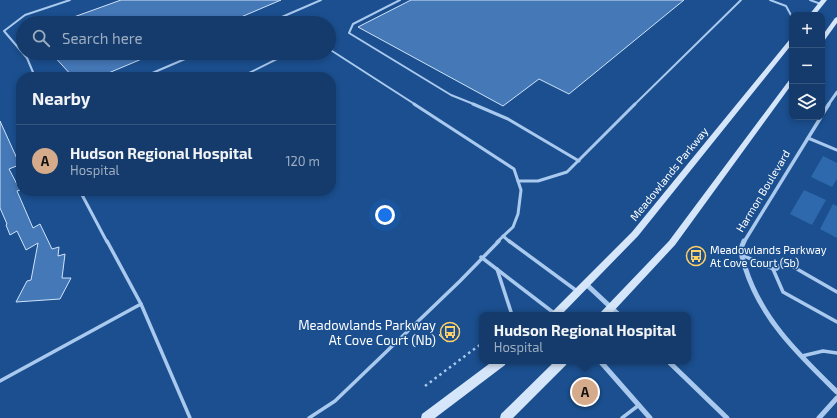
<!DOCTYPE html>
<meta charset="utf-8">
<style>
:root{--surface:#143b6b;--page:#214673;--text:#f1f3f6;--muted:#9dadc1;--line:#33557e;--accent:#d6ab8b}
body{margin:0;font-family:"Exo 2",sans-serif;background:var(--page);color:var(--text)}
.controls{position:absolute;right:12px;top:12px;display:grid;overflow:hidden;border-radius:8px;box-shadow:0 2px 6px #0003}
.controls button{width:36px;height:36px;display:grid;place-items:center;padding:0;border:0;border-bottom:1px solid var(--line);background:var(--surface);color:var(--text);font:20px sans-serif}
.you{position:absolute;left:385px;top:215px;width:14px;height:14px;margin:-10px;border:3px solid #fff;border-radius:50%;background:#1a73e8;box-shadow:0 0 0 6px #1a73e833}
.badge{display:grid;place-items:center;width:26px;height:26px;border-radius:50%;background:var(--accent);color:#111;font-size:13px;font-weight:700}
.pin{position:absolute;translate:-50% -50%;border:2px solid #fff;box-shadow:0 1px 4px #0006}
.popup{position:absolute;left:479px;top:312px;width:212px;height:52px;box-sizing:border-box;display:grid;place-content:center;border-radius:8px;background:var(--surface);filter:drop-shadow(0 1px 3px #0005);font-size:13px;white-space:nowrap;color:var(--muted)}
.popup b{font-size:15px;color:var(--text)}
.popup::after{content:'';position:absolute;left:50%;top:100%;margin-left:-8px;border:8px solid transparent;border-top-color:var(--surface)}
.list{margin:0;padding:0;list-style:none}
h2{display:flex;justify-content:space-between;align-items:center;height:52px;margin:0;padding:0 16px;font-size:17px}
h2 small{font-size:13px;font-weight:400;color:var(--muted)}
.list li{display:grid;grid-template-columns:26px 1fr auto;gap:12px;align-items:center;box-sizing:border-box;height:72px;padding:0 16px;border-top:1px solid var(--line)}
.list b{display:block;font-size:15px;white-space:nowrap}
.list p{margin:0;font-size:13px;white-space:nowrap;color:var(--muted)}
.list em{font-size:13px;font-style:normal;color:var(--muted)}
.icon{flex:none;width:22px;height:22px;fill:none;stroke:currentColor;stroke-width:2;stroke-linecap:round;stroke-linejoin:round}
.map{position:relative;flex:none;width:837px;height:418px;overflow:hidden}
.search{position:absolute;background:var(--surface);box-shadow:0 2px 6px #0003;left:16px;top:16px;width:320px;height:44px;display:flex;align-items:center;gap:10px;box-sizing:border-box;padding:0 14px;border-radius:22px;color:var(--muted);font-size:15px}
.panel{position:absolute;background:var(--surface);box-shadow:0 2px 6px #0003;left:16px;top:72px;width:320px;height:124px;border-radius:16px}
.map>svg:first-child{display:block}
</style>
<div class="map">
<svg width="837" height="418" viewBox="0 0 837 418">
<rect width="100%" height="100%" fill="#1b4f8f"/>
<g fill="#2e69ad">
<polygon points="823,156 837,163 837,179 832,187 811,177"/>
<polygon points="804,190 826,200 812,225 790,214"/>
<polygon points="833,204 837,206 837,238 820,229"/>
</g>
<g fill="#4478b7" stroke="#cfe3fa">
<polygon points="121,0 281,0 227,23 60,23 60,22"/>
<polygon points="411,0 684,0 569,94 539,79 503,106 358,27"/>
<polygon points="51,53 156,53 99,77 73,77"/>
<polygon points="0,121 19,163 19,165 9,169 20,190 17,191 33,228 40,224 52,249 59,247 58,256 65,254 62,278 71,278 60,299 16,302 27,281 31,280 38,243 26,250 17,231 10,235 6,225 7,224 0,208"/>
<polygon points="451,323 460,329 448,342 439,335"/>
</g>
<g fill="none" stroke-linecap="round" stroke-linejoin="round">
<polyline stroke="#a9c9ee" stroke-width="2.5" stroke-dasharray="2.5 3.5" stroke-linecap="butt" points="425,386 481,344"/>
<g stroke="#a9c9ee" stroke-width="2">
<polyline points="400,0 353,24 349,33 451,95 476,105"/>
<polyline points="770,0 786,6 792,17"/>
<polyline points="810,0 821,4"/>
<polyline points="268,23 321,0"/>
<polyline points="329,49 416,105"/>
<polyline points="35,77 27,58 4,31 25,15 70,0"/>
<polyline points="143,77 199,53"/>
<polyline points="241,77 289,53"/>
<polyline points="634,105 741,0"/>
</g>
<g stroke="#a9c9ee" stroke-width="3">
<polyline points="414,104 514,169 521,190 518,214 513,227 497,242"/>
<polyline points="473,104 508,119 579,161"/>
<polyline points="808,138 837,150"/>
<polyline points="518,181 538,181 567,172 635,104"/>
<polyline points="80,191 107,242"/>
<polyline points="503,236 510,242"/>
</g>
<g stroke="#a9c9ee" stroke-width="3.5">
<polyline points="509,241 577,291"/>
<polyline points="742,255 773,269 777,269 783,261 837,292"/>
<polyline points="481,257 554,313"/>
<polyline points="497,269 512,315"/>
<polyline points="773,269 783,292 837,322"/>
<polyline points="141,304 190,418"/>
<polyline points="802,356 823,351 837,353"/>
<polyline points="0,381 141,304 107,241"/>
<polyline points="309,418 335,401 460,281 499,241"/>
<polyline points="622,418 639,405"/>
</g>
<polyline stroke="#a9c9ee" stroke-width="3" points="828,105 837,92"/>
<g stroke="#a9c9ee" stroke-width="3.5">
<polyline points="822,115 829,104"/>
<polyline points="744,242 821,117"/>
</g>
<g stroke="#a9c9ee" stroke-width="5">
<path d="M744 241C739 250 742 257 745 267 761 319 799 355 837 392"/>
<polyline points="586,284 619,315"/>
<polyline points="600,361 650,418"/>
<polyline points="668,361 727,418"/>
<polyline points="819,418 837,398"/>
</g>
<g fill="#d6e6fa" fill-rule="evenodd">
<polygon points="821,0 827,0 815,15 809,15"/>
<polygon points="837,17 837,23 824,41 822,42 822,36 835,18"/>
<polygon points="792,38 792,44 638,236 561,315 550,315 552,312 632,232 790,39"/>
<polygon points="792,78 792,84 675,245 610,315 599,315 601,312 669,241 790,79"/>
<polygon points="493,361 506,361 505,365 435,418 421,418 422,414"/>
<polygon points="555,361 567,361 566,365 513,418 500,418 501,414"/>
</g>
</g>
<defs>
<symbol id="bus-ring" viewBox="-11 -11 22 22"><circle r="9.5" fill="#1b4f8f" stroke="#ffd166" stroke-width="1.5"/><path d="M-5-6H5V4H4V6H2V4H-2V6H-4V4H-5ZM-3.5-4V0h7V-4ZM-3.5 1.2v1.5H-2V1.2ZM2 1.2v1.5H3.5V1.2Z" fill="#ffd166"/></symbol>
</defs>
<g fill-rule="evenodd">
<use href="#bus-ring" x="685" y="245" width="22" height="22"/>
<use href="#bus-ring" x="439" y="321" width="22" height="22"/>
</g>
<g text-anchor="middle" stroke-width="3" stroke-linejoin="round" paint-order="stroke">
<g font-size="11" fill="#fff" stroke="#1b4f8f">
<text transform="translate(669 174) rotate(-51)" y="4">Meadowlands Parkway</text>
<text transform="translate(763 191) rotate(-59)" y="4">Harmon Boulevard</text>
</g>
<g font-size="11" fill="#fff" stroke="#1b4f8f" text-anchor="start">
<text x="710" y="254">Meadowlands Parkway<tspan x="710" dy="13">At Cove Court (Sb)</tspan></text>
</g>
<g font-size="13" fill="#fff" stroke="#1b4f8f" text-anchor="end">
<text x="436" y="330">Meadowlands Parkway<tspan x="436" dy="15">At Cove Court (Nb)</tspan></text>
</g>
</g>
</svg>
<div class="controls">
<button>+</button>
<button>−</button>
<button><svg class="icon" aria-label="layers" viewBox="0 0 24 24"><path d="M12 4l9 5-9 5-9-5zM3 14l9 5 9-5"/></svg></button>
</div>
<div class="you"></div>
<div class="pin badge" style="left:585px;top:392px">A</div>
<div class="popup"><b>Hudson Regional Hospital</b>Hospital</div>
<div class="search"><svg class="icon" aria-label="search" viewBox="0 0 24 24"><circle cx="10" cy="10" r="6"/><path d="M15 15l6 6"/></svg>Search here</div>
<section class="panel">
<h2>Nearby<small></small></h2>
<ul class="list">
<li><span class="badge">A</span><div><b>Hudson Regional Hospital</b><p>Hospital</p></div><em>120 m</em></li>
</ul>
</section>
</div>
